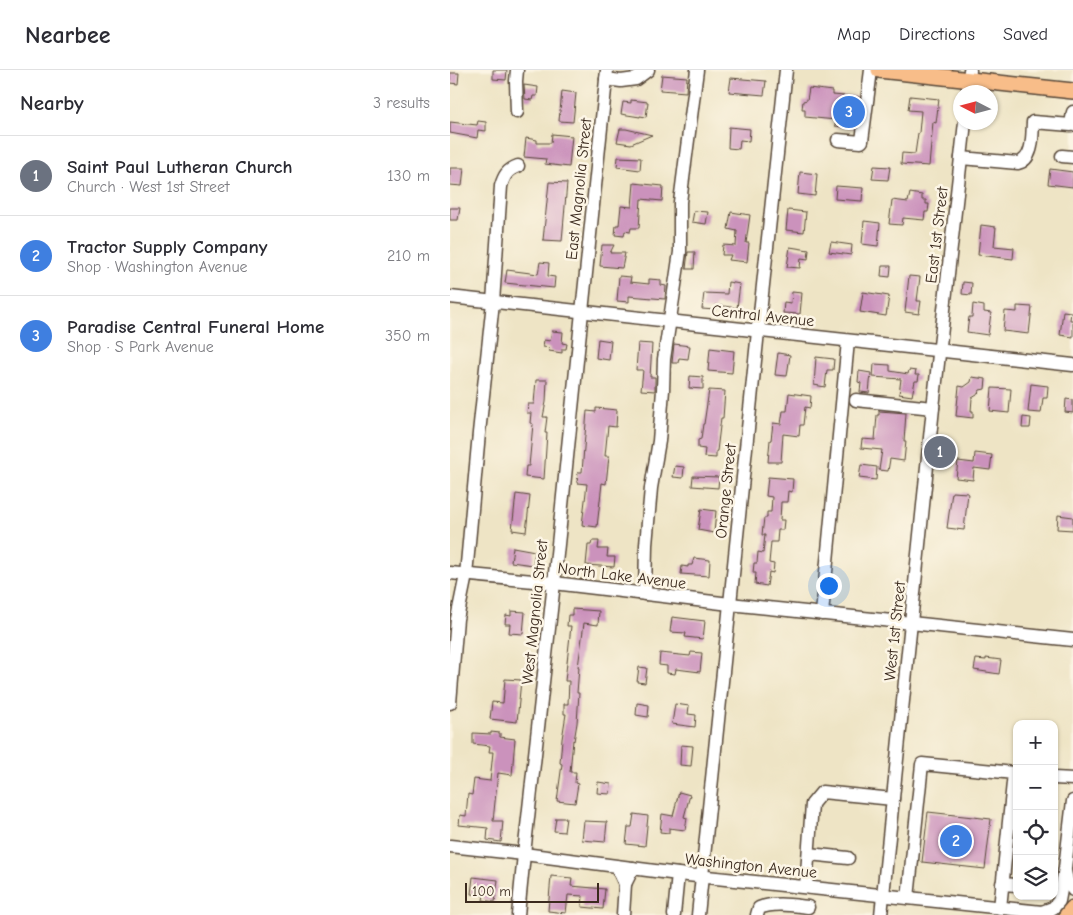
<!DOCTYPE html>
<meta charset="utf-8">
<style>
:root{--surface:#fff;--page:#f7f7f7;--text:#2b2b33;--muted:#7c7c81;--line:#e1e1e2;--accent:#b5179e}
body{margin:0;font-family:"Comic Neue",sans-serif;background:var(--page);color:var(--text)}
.controls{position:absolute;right:15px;bottom:15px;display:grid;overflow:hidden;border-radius:10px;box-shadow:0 1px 4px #0004}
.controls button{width:45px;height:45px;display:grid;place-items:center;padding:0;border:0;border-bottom:1px solid var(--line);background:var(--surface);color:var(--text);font:25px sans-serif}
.compass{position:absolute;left:503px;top:15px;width:45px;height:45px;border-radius:50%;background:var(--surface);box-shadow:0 1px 4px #0004;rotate:276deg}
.scale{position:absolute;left:15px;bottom:12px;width:134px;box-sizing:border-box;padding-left:5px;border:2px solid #3b2a1e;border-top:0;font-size:14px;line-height:18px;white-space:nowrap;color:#3b2a1e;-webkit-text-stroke:4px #fcf5e5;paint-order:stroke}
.you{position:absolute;left:378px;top:515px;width:18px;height:18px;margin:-12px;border:4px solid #fff;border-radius:50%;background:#1a73e8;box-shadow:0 0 0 8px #1a73e833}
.badge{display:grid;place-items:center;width:32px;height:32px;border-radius:50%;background:var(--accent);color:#fff;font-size:16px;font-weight:700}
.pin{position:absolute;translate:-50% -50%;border:2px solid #fff;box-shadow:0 1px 5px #0006}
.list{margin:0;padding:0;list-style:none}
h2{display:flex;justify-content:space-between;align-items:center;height:65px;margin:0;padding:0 20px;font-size:21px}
h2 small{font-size:16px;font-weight:400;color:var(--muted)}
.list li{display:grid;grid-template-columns:32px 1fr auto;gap:15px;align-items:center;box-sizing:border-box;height:80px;padding:0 20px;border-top:1px solid var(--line)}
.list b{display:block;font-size:19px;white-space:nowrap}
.list p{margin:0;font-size:16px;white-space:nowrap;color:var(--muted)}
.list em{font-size:16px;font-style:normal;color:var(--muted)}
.icon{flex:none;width:28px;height:28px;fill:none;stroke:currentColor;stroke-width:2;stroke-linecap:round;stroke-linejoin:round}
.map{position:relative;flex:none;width:623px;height:845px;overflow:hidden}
header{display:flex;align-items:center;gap:30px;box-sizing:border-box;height:70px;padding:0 25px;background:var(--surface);border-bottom:1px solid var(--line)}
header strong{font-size:24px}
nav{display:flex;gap:28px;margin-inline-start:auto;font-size:18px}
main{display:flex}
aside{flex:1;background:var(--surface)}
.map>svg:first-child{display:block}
</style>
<header>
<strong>Nearbee</strong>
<nav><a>Map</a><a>Directions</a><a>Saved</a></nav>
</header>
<main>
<aside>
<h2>Nearby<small>3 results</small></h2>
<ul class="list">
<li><span class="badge" style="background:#6b7280">1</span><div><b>Saint Paul Lutheran Church</b><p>Church · West 1st Street</p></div><em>130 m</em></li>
<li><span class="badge" style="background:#3f7fe0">2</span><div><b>Tractor Supply Company</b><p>Shop · Washington Avenue</p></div><em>210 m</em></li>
<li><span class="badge" style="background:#3f7fe0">3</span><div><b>Paradise Central Funeral Home</b><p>Shop · S Park Avenue</p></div><em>350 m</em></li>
</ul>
</aside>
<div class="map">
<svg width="623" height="845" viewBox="0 0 623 845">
<rect width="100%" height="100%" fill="#fcf5e5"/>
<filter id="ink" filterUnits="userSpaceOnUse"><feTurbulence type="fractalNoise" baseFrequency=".02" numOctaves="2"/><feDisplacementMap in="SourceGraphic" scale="10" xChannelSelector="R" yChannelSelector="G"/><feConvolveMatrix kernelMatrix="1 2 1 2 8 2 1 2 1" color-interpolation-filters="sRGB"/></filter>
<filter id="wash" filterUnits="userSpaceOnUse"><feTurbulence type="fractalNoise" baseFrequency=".0096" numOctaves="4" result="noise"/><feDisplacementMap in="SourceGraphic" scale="20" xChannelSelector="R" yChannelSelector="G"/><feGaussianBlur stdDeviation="1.12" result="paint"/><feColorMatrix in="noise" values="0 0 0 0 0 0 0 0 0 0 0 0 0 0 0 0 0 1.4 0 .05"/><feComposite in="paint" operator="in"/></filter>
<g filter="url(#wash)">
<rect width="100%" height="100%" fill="#eee4c5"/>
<g id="blocks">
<g fill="#cb92bc">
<polygon points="43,0 57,0 56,10 43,9"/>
<polygon points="0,3 9,3 8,14 0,13"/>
<polygon points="212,5 237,7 236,22 210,20"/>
<polygon points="281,8 316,11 314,25 279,22"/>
<polygon points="74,15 88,17 87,26 83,26 82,30 75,29"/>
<polygon points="359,18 382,21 382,25 409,27 406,58 385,56 386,50 355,47 355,39 352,39 353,31 357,30"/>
<polygon points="112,21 126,23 123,52 109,51"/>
<polygon points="460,26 489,29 486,53 483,52 479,96 451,94 452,83 465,84 468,63 469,63 471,41 458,40"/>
<polygon points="181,30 198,32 196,47 190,46 190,47 171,44 173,32 181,33"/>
<polygon points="28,51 36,52 36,61 28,60 27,68 0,63 0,52 27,55"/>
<polygon points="279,57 300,59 299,71 290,70 289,79 278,78"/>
<polygon points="170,59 176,59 202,65 181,74 167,72"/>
<polygon points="102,64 122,66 119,97 95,94 96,89 74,87 76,68 87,70 87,73 101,73"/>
<polygon points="168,87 191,88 190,100 167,97"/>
<polygon points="424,96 440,97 438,110 422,109"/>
<polygon points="0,98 14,98 12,116 0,115"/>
<polygon points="600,99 623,102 623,117 598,114"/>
<polygon points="350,102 367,104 365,126 348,124"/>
<polygon points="99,112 117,113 112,171 93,170"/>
<polygon points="184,113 213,116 212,131 191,129 189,158 181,158 180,162 175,161 174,166 165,165 166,155 169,155 171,136 182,137"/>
<polygon points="386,116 413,118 412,131 385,129"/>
<polygon points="460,123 472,125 472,130 476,130 476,134 479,134 478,142 475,142 474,150 453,148 452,155 439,154 442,130 458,132"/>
<polygon points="0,138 10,138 8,150 0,150"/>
<polygon points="338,140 356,142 354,162 336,160"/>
<polygon points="244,141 258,142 256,154 242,152"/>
<polygon points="281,142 300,145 296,173 299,173 297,192 279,190 281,185 272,185 273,175 286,176 287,161 278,159"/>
<polygon points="414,151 430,153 428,176 412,174"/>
<polygon points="531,155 546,157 544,176 564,178 563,189 528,185"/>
<polygon points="381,172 402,175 401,185 379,182"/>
<polygon points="152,175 164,175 160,183 175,183 172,198 150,196"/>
<polygon points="340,177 359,180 358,189 351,188 350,198 337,197"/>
<polygon points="238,182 245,182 244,199 236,199"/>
<polygon points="90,192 99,193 98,206 105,207 104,218 55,213 57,200 88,204"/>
<polygon points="432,196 441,196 440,207 431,206"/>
<polygon points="169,206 181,207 180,212 199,214 199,209 211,210 211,215 216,216 215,229 179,226 179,232 167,231"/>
<polygon points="459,206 470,207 467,231 471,231 469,244 455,242"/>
<polygon points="278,212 290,214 287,238 266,235 265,240 252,239 254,223 277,224"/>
<polygon points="513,212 522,213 521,225 512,224"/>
<polygon points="342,222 352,223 350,244 333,243 334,232 341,233"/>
<polygon points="413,222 439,226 436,246 410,242"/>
<polygon points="523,234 534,236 534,242 541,243 538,265 517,262 519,247 522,247"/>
<polygon points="567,236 582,237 579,264 553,261 555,241 567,242"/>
<polygon points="613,241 621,242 620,250 623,250 623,267 610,265"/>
<polygon points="102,261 113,262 112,273 117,274 116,279 112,279 112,283 99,281 100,278 93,277 94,270 100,271"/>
<polygon points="148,269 161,271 159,290 146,288"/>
<polygon points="188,273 202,274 200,307 205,307 205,321 191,320 193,300 186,300"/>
<polygon points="224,274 240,276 238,289 229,288 228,293 222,293"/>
<polygon points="260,278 284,281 282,303 258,301"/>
<polygon points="328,283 340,285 337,306 325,305"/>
<polygon points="366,287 384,289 383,300 377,300 375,317 364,315"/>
<polygon points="424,294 440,295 440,301 458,304 459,300 466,301 465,305 469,305 468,311 465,311 462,326 449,324 451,309 423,307"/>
<polygon points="409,301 421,303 419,323 410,322 411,313 408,312"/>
<polygon points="240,306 253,307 253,319 239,318"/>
<polygon points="522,307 536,309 535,319 530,320 527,325 522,328 521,341 523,341 523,348 506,346 509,316 514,317 521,312"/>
<polygon points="86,310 97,310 96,332 93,347 97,347 95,363 97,363 94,409 75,407 76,396 79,396 83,354 80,353 81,343 77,343 78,334 84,334"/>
<polygon points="581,314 598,316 597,328 593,328 591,343 578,342"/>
<polygon points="542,318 561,319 559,343 540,341"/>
<polygon points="259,320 275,321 273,348 271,348 267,381 266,381 266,388 254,387 255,379 248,378 248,370 251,369 253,354 254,354"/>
<polygon points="339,323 361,326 360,338 355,337 353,355 350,355 349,366 333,364 331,392 318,392 320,370 321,370 323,353 331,354 333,341 337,341"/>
<polygon points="616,329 623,330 623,343 615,342"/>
<polygon points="146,338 167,340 166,357 158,356 155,386 159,386 156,414 152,413 147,457 132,455 137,414 127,413 128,402 132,402 137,341 146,342"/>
<polygon points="429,341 456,343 454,371 456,371 454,391 440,389 438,401 429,400 432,380 411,378 412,369 425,370 427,345 429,345"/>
<polygon points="573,347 581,348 580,358 572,358"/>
<polygon points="525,383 542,385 540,400 524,398 523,410 506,408 508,391 524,393"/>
<polygon points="411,395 427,397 426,410 409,408"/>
<polygon points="225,396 234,397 233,408 223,407"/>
<polygon points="243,406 269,407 268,418 242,416"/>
<polygon points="318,407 343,409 342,422 338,421 337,432 331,432 330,450 334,450 333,460 328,460 327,472 321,472 319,493 324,494 323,503 319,502 317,516 305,514 306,503 303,503 304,493 307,493 308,482 313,483 315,465 312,465 314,448 317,448 317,442 321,442 322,427 316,426"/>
<polygon points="502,422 518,423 514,460 497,458"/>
<polygon points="66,424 80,426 76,462 62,460"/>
<polygon points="251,439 266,441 264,463 248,460"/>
<polygon points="608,445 623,447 623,460 607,459"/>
<polygon points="142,471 149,471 148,479 158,479 157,487 165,487 164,497 136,495 138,475 141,475"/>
<polygon points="63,477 85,481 83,495 61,492"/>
<polygon points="244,488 260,490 259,506 231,504 232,496 238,497 238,495 242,495"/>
<polygon points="122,539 149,541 148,555 134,553 128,597 129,597 127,623 129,623 127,653 124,671 123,670 120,702 126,702 125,713 128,714 125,733 107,731 112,694 110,693 112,669 116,644 114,644 114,634 118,634 119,611 115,611 121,556 117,556 118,545 122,545"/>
<polygon points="61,541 75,542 73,564 59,563 60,554 55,554 56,545 61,546"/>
<polygon points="222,547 255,551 253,569 235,567 236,563 220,562"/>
<polygon points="241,582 252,583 250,602 226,599 225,604 217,603 217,596 209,595 210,583 240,586"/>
<polygon points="536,588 551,590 549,604 524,600 526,589 536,590"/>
<polygon points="189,597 197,598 195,613 187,612"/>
<polygon points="55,609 71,610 67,652 40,649 42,632 53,633"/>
<polygon points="187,633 199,635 198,647 186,645"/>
<polygon points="225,634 239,636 238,644 246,645 245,657 222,654"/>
<polygon points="41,662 50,663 50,667 65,669 62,705 48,703 43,751 53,751 51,772 37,770 38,758 9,755 10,745 16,746 18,724 22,725 24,709 40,711 43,682 39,682 40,676 23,674 23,663 41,664"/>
<polygon points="231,675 243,676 241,696 230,695"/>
<polygon points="148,712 161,714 160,724 147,723"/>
<polygon points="229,722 240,725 234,747 237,748 235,760 219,758 219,763 210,762 212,744 223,746"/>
<polygon points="478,742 541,749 535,799 472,792"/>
<polygon points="184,744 198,746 195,776 176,774 178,757 182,757"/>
<polygon points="106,748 116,748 114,762 104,761"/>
<polygon points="134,751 157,752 155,772 132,770"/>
<polygon points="101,806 122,808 121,816 155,819 153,839 132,837 133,826 118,825 116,843 98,841"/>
<polygon points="23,807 48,810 45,832 33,830 34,825 21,824"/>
</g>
</g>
</g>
<g filter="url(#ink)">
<use href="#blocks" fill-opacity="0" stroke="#564637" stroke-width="1"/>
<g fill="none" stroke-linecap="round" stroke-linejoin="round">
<defs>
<g id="minor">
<polyline points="67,0 66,11 67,42"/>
<polyline points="156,9 171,11 186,9 198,0"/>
<polyline points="518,22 520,0"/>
<polyline points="388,70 411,72 412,71 421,0"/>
<polyline points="612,86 623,87"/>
<path d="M511 88 568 93C584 89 582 65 583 52L621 55 623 42"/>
<polyline points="0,227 623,295"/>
<polyline points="406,330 483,338"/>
<polyline points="0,503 104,513 280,534 623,570"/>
<polyline points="195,524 196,475 201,418 209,371 213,320 214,289 230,182 230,132 247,0"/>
<polyline points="372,544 398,271"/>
<path d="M0 633 7 549 16 505 29 363 43 232 51 116C54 106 57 100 68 96"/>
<polyline points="604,708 623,709"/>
<polyline points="0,776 74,784 228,804 592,842 598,845"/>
<polyline points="359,784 398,788"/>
<polyline points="167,797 175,814 183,798"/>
<polyline points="615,801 617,811 623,820"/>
<polyline points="552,814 567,815"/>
<polyline points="356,817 362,734 372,722 443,729"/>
<polyline points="458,828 472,694 564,703 550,838"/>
<polyline points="592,842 603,838 609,831 615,798 623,731"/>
<polyline points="68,845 74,784 104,513 157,0"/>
<polyline points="173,845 175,814"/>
<polyline points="224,845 228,804"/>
<polyline points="248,845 307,271 336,0"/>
<path d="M307 845 309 838C324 832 341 835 358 837"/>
<polyline points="431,845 483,338 515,52"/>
</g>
<g id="major">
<polyline points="429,0 623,21"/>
<polyline points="617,845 623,838"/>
</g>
</defs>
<use href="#minor" stroke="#564637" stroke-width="15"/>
<use href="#major" stroke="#564637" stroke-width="18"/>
<use href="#minor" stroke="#fff" stroke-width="12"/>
<use href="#major" stroke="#f8bd89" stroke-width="15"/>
</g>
</g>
<g text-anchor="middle" stroke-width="5" stroke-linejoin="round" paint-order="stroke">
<g font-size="16" fill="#3b2a1e" stroke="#fcf5e5">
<text transform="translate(128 119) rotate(-84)" y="6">East Magnolia Street</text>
<text transform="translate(486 165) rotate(-83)" y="6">East 1st Street</text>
<text transform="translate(313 245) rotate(6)" y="6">Central Avenue</text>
<text transform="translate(275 421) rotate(-84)" y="6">Orange Street</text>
<text transform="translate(172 505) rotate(7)" y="6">North Lake Avenue</text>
<text transform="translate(84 542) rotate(-84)" y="6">West Magnolia Street</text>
<text transform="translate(444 561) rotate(-84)" y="6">West 1st Street</text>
<text transform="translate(301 795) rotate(6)" y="6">Washington Avenue</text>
</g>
</g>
</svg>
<div class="controls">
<button>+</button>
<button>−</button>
<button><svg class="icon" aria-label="locate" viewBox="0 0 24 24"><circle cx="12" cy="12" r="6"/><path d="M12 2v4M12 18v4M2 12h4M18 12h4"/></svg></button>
<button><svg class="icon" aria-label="layers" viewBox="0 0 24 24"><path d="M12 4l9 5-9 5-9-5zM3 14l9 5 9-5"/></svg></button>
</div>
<svg class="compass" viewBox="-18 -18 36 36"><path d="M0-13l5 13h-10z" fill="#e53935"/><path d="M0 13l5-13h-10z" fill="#7c7c81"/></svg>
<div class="scale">100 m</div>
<div class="you"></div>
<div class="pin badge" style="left:490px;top:382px;background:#6b7280">1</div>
<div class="pin badge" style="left:506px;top:771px;background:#3f7fe0">2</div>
<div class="pin badge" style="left:399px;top:42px;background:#3f7fe0">3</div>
</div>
</main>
